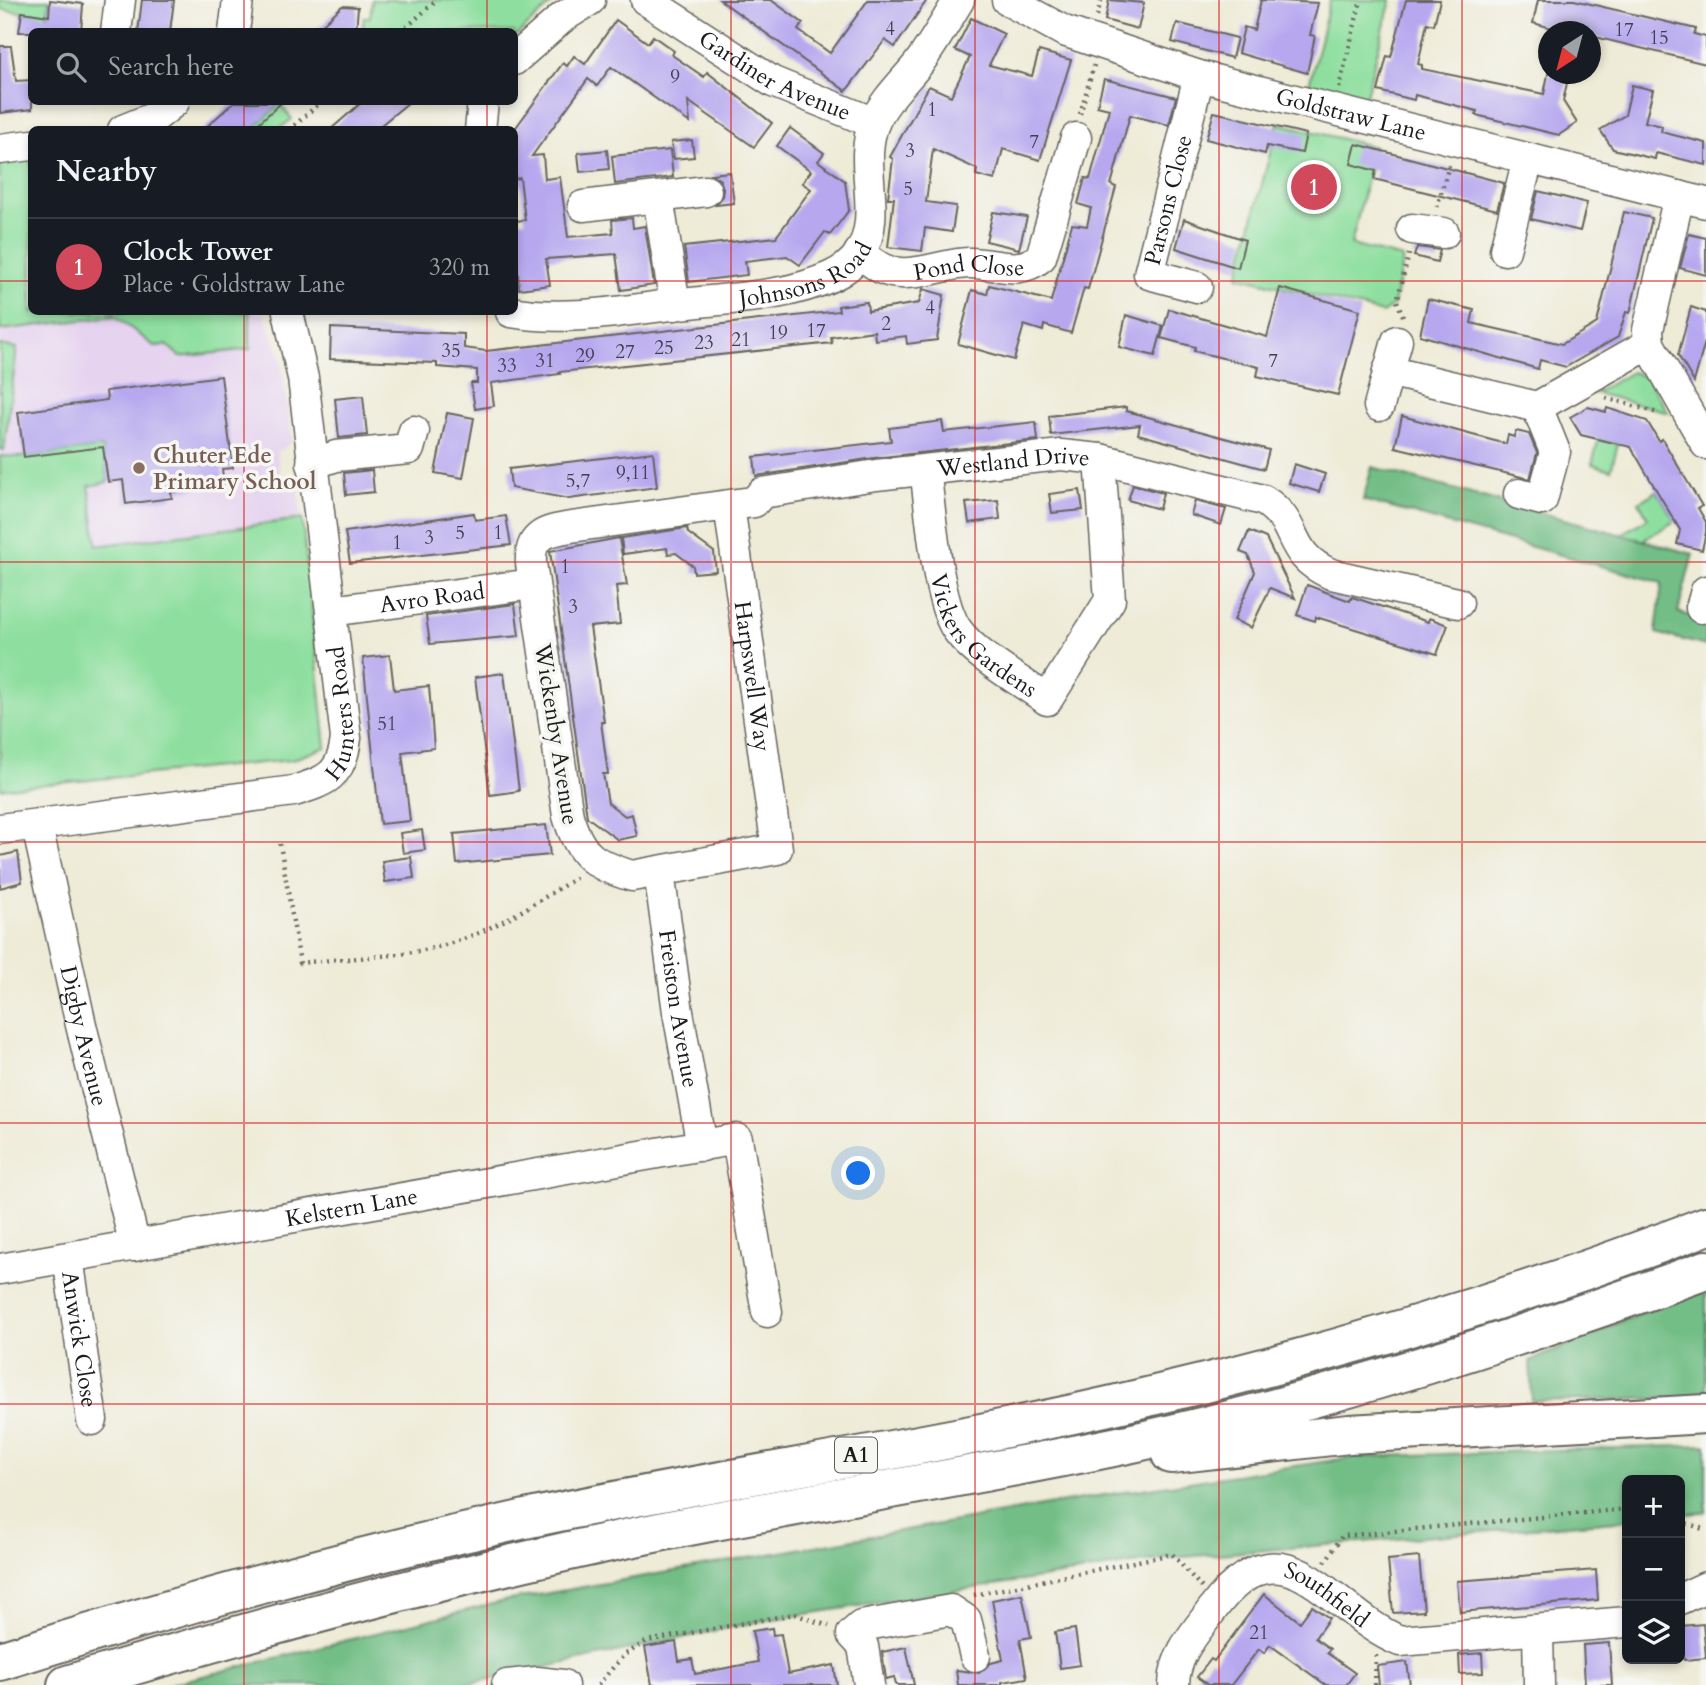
<!DOCTYPE html>
<meta charset="utf-8">
<style>
:root{--surface:#171b24;--page:#242831;--text:#f1f3f6;--muted:#9ea1a6;--line:#363941;--accent:#d1495b}
body{margin:0;font-family:Cardo,serif;background:var(--page);color:var(--text)}
.controls{position:absolute;right:21px;bottom:21px;display:grid;overflow:hidden;border-radius:10px;box-shadow:0 4px 10px #0003}
.controls button{width:63px;height:63px;display:grid;place-items:center;padding:0;border:0;border-bottom:2px solid var(--line);background:var(--surface);color:var(--text);font:35px sans-serif}
.compass{position:absolute;left:1538px;top:21px;width:63px;height:63px;border-radius:50%;background:var(--surface);box-shadow:0 4px 10px #0003;rotate:216deg}
.you{position:absolute;left:859px;top:1174px;width:24px;height:24px;margin:-18px;border:5px solid #fff;border-radius:50%;background:#1a73e8;box-shadow:0 0 0 10px #1a73e833}
.badge{display:grid;place-items:center;width:46px;height:46px;border-radius:50%;background:var(--accent);color:#fff;font-size:23px;font-weight:700}
.pin{position:absolute;translate:-50% -50%;border:4px solid #fff;box-shadow:0 2px 7px #0006}
.list{margin:0;padding:0;list-style:none}
h2{display:flex;justify-content:space-between;align-items:center;height:91px;margin:0;padding:0 28px;font-size:30px}
h2 small{font-size:23px;font-weight:400;color:var(--muted)}
.list li{display:grid;grid-template-columns:46px 1fr auto;gap:21px;align-items:center;box-sizing:border-box;height:98px;padding:0 28px;border-top:2px solid var(--line)}
.list b{display:block;font-size:26px;white-space:nowrap}
.list p{margin:0;font-size:23px;white-space:nowrap;color:var(--muted)}
.list em{font-size:23px;font-style:normal;color:var(--muted)}
.icon{flex:none;width:38px;height:38px;fill:none;stroke:currentColor;stroke-width:2;stroke-linecap:round;stroke-linejoin:round}
.map{position:relative;flex:none;width:1706px;height:1685px;overflow:hidden}
.search{position:absolute;background:var(--surface);box-shadow:0 4px 10px #0003;left:28px;top:28px;width:490px;height:77px;display:flex;align-items:center;gap:18px;box-sizing:border-box;padding:0 24px;border-radius:10px;color:var(--muted);font-size:26px}
.panel{position:absolute;background:var(--surface);box-shadow:0 4px 10px #0003;left:28px;top:126px;width:490px;height:189px;border-radius:10px}
.map>svg:first-child{display:block}
</style>
<div class="map">
<svg width="1706" height="1685" viewBox="0 0 1706 1685">
<rect width="100%" height="100%" fill="#f6f6f2"/>
<filter id="ink" filterUnits="userSpaceOnUse"><feTurbulence type="fractalNoise" baseFrequency=".0143" numOctaves="2"/><feDisplacementMap in="SourceGraphic" scale="14" xChannelSelector="R" yChannelSelector="G"/><feConvolveMatrix kernelMatrix="1 2 1 2 8 2 1 2 1" color-interpolation-filters="sRGB"/></filter>
<filter id="wash" filterUnits="userSpaceOnUse"><feTurbulence type="fractalNoise" baseFrequency=".00686" numOctaves="4" result="noise"/><feDisplacementMap in="SourceGraphic" scale="28" xChannelSelector="R" yChannelSelector="G"/><feGaussianBlur stdDeviation="1.57" result="paint"/><feColorMatrix in="noise" values="0 0 0 0 0 0 0 0 0 0 0 0 0 0 0 0 0 1.4 0 .05"/><feComposite in="paint" operator="in"/></filter>
<g filter="url(#wash)">
<rect width="100%" height="100%" fill="#eeebd7"/>
<polygon fill="#e6d3f0" points="0,159 32,312 263,312 280,355 284,380 292,440 284,449 277,451 281,487 296,488 299,493 326,747 291,760 0,789"/>
<g fill="#8edf9f" stroke="#557e5e" stroke-width="2">
<polygon points="0,0 49,0 48,17 0,9"/>
<polygon points="372,0 556,0 515,37 514,32 362,31 364,17 370,17"/>
<polygon points="1330,0 1391,0 1365,99 1309,85"/>
<polygon points="280,104 292,119 279,129 251,130"/>
<polygon points="1278,123 1375,147 1351,245 1403,258 1394,305 1382,313 1238,276"/>
<polygon points="31,155 32,312 250,312 250,349 180,357 167,345 154,346 115,316 0,330 0,159"/>
<polygon points="0,345 17,348 4,450 0,449"/>
<polygon points="1632,372 1647,378 1668,412 1595,393"/>
<polygon points="1599,438 1618,444 1611,470 1592,464"/>
<polygon points="103,447 108,482 89,486 97,546 302,519 326,747 291,760 0,789 0,456 25,457"/>
<polygon points="1657,491 1675,521 1642,541 1620,535 1648,518 1639,502"/>
</g>
<g fill="#72be86" stroke="#476d51" stroke-width="2">
<polygon points="1372,467 1693,554 1678,612 1706,621 1706,646 1656,633 1662,583 1363,500"/>
<polygon points="1706,1285 1706,1398 1532,1401 1530,1361"/>
<polygon points="1706,1445 1706,1512 1680,1515 1680,1480 1627,1480 1627,1520 1171,1558 761,1621 462,1685 167,1685 504,1601 1104,1495 1354,1457"/>
</g>
<g id="blocks">
<g fill="#b6a7ef">
<polygon points="50,0 83,4 81,32 19,32 22,12 49,16"/>
<polygon points="142,0 174,0 170,32 138,32"/>
<polygon points="720,0 771,0 803,23 798,30 830,53 868,0 927,0 895,47 885,40 846,91"/>
<polygon points="1109,0 1144,3 1138,29 1105,20"/>
<polygon points="1261,0 1318,3 1310,35 1315,36 1307,73 1238,53 1244,27 1254,30"/>
<polygon points="1406,0 1440,0 1434,25 1427,23 1418,64 1422,65 1422,69 1544,94 1548,74 1569,74 1563,101 1577,123 1559,135 1476,115 1477,111 1415,95 1414,100 1378,91 1387,56 1391,57"/>
<polygon points="1538,0 1574,0 1696,29 1694,34 1706,37 1706,64 1591,36 1591,32 1567,32 1533,23"/>
<polygon points="342,6 358,7 356,32 314,32"/>
<polygon points="971,18 1004,34 989,65 1032,76 1039,51 1071,60 1040,160 1003,149 995,180 976,175 977,169 933,149 926,202 956,206 952,232 925,228 922,251 888,247 894,198 888,198 893,159 890,157 929,86 951,96 970,57 955,50"/>
<polygon points="616,20 648,43 653,36 674,51 672,55 704,77 707,72 772,123 754,147 688,101 690,123 611,67 597,86 588,79 532,156 543,155 545,179 560,177 568,237 613,233 612,220 632,218 633,228 645,226 654,285 621,290 616,254 546,259 550,285 519,289 514,221 525,220 520,178 515,179 514,130 563,63 567,66 574,56 585,64"/>
<polygon points="1177,23 1237,38 1232,58 1172,42"/>
<polygon points="0,46 11,46 16,81 32,80 32,109 0,113"/>
<polygon points="1104,79 1176,97 1169,125 1130,115 1111,185 1116,187 1088,289 1084,288 1071,333 1044,325 1043,331 1024,325 1014,360 958,344 972,290 987,294 989,285 1051,301 1072,224 1087,226 1091,208 1078,204 1085,178 1090,179 1109,109 1097,106"/>
<polygon points="1632,85 1653,90 1645,122 1662,126 1661,132 1706,143 1706,165 1656,153 1655,159 1613,149 1600,130 1625,115"/>
<polygon points="234,102 282,102 251,130 203,130"/>
<polygon points="362,102 409,102 375,130 330,130"/>
<polygon points="1214,112 1306,134 1302,153 1267,146 1265,154 1206,139"/>
<polygon points="790,128 824,153 818,161 845,181 849,210 830,235 825,232 800,265 787,256 745,261 747,275 689,282 684,247 776,237 811,189 802,183 811,171 777,146"/>
<polygon points="692,140 694,157 674,159 671,142"/>
<polygon points="1356,144 1504,183 1497,210 1374,179 1376,171 1351,164"/>
<polygon points="607,150 609,169 580,172 578,153"/>
<polygon points="670,150 673,177 615,184 612,156"/>
<polygon points="1303,170 1330,177 1323,204 1298,198"/>
<polygon points="730,172 734,203 716,205 722,197 723,188 720,180 711,174"/>
<polygon points="1538,191 1587,203 1580,231 1531,219"/>
<polygon points="993,212 1027,217 1019,249 986,241"/>
<polygon points="1624,212 1652,218 1630,313 1626,312 1618,337 1566,367 1540,360 1538,369 1420,335 1428,299 1474,310 1471,323 1562,344 1597,323"/>
<polygon points="1184,219 1245,240 1238,268 1176,248"/>
<polygon points="1689,234 1706,238 1706,275 1680,268"/>
<polygon points="1417,247 1440,250 1437,262 1414,256"/>
<polygon points="1280,288 1360,310 1338,395 1257,376 1259,367 1194,351 1195,347 1161,338 1169,309 1267,337"/>
<polygon points="923,289 944,295 937,340 907,344 906,336 875,340 874,331 831,337 832,343 559,372 560,374 491,383 494,406 475,409 471,383 477,383 477,370 437,367 437,363 330,359 331,328 464,334 464,348 486,351 839,311 838,306 867,302 868,311 919,303"/>
<polygon points="1691,307 1706,312 1706,338 1694,382 1678,355"/>
<polygon points="1126,315 1163,326 1155,356 1119,347"/>
<polygon points="221,376 233,468 222,469 224,485 171,492 172,498 126,504 123,480 108,482 103,447 24,457 18,412 107,400 106,391"/>
<polygon points="363,396 367,435 339,438 335,399"/>
<polygon points="1126,407 1126,411 1269,450 1264,469 1138,434 1140,425 1051,435 1049,416"/>
<polygon points="1588,407 1606,412 1607,408 1647,421 1659,441 1662,439 1702,506 1698,508 1706,522 1706,532 1702,550 1677,544 1680,530 1631,447 1581,435 1570,417"/>
<polygon points="447,413 474,418 463,478 435,473"/>
<polygon points="1402,416 1506,444 1508,435 1514,437 1516,431 1529,434 1537,453 1530,479 1395,447"/>
<polygon points="942,421 944,432 1036,422 1038,440 874,458 756,476 754,457 891,441 889,428"/>
<polygon points="653,452 657,487 569,499 511,488 509,469"/>
<polygon points="1294,464 1325,474 1319,492 1289,483"/>
<polygon points="372,470 374,492 346,495 344,473"/>
<polygon points="1133,485 1163,493 1159,509 1128,500"/>
<polygon points="1080,490 1083,510 1052,513 1049,494"/>
<polygon points="998,500 1000,519 969,523 966,503"/>
<polygon points="1195,501 1226,509 1221,525 1191,515"/>
<polygon points="474,513 475,520 506,516 511,545 350,563 345,532"/>
<polygon points="687,528 688,533 714,552 716,571 694,573 693,566 676,553 668,554 667,548 623,554 621,538"/>
<polygon points="1249,531 1266,538 1295,598 1270,588 1251,628 1234,620 1255,572 1248,555 1240,552"/>
<polygon points="619,538 627,585 616,586 620,624 590,627 604,722 601,722 608,774 603,774 608,803 625,816 632,814 637,836 618,840 587,817 550,551"/>
<polygon points="1307,585 1350,601 1352,597 1428,622 1429,618 1448,625 1437,654 1316,617 1315,621 1297,615"/>
<polygon points="515,604 519,636 430,644 426,616"/>
<polygon points="390,655 394,690 429,686 434,748 402,752 410,821 380,824 363,658"/>
<polygon points="504,673 519,791 490,795 475,677"/>
<polygon points="546,825 550,855 457,864 454,834"/>
<polygon points="422,830 425,850 403,853 400,833"/>
<polygon points="18,852 22,882 0,888 0,856"/>
<polygon points="411,857 414,878 385,882 382,861"/>
<polygon points="1419,1557 1424,1611 1393,1613 1388,1560"/>
<polygon points="1596,1570 1598,1600 1460,1612 1457,1581"/>
<polygon points="1022,1594 1031,1637 1020,1639 1027,1678 1002,1682 1002,1685 958,1685 956,1670 979,1673 991,1663 1003,1660 992,1600"/>
<polygon points="1264,1594 1300,1622 1312,1606 1329,1618 1315,1638 1330,1649 1327,1653 1355,1673 1346,1685 1326,1685 1270,1645 1264,1653 1259,1649 1231,1685 1208,1685 1197,1677 1211,1659 1214,1661"/>
<polygon points="1703,1624 1706,1658 1684,1660 1681,1626"/>
<polygon points="772,1628 773,1635 781,1634 788,1674 834,1665 837,1685 652,1685 645,1647 676,1642 679,1661 692,1659 695,1674 758,1662 752,1631"/>
<polygon points="1075,1629 1080,1665 1060,1668 1055,1632"/>
<polygon points="1609,1643 1612,1685 1585,1685 1583,1645"/>
<polygon points="906,1647 914,1685 896,1685 894,1677 886,1679 882,1652"/>
<polygon points="1482,1653 1483,1673 1460,1674 1459,1655"/>
<polygon points="1407,1662 1410,1685 1379,1685 1377,1666"/>
</g>
</g>
</g>
<g filter="url(#ink)">
<use href="#blocks" fill-opacity="0" stroke="#66645d" stroke-width="2"/>
<g fill="none" stroke-linecap="round" stroke-linejoin="round">
<defs>
<g id="minor">
<path id="s1" d="M646 0 773 82 874 123"/>
<path id="s2" d="M1007 0 1064 31 1199 76 1706 203"/>
<polyline points="116,32 120,0"/>
<polyline points="234,32 238,0"/>
<polyline points="514,60 563,17 590,0"/>
<polyline points="123,130 155,117 174,102"/>
<polyline points="480,130 483,102"/>
<polyline points="0,149 32,145"/>
<polyline points="1679,196 1648,330 1649,344 1706,444"/>
<polyline points="658,197 675,305"/>
<polyline points="583,206 706,191"/>
<polyline points="1412,229 1444,233"/>
<polyline points="1505,250 1528,159"/>
<path id="s3" d="M859 253C869 260 880 270 892 272 916 277 943 264 968 263 995 262 1018 277 1041 257L1076 138"/>
<path id="s4" d="M1197 287 1149 274 1199 76"/>
<path id="s5" d="M511 312C568 322 623 310 680 304 730 298 785 298 832 276 843 271 853 263 860 253 884 215 857 164 874 123 884 100 904 82 919 63 934 43 946 21 959 0"/>
<polyline points="1388,371 1537,407 1649,344"/>
<polyline points="1379,406 1397,341"/>
<polyline points="312,464 336,456 409,449 414,431"/>
<path id="s6" d="M925 470C931 509 936 602 958 631 977 657 1020 680 1047 700L1110 600 1100 459"/>
<polyline points="1519,494 1542,500 1555,452 1537,407"/>
<path id="s7" d="M729 505 777 849 632 876C593 864 580 856 568 816L531 563C529 534 547 531 571 527L729 505 754 502 762 493 876 475 1061 455 1100 459 1263 500C1302 524 1283 553 1331 574L1458 603"/>
<polyline points="1701,608 1706,591"/>
<path id="s8" d="M331 611 533 584"/>
<path id="s9" d="M37 826 81 1025 135 1246"/>
<path id="s10" d="M0 829 294 791C326 781 342 776 346 738L303 378 288 312"/>
<path id="s11" d="M659 872 678 1012 702 1146"/>
<path id="s12" d="M68 1258 92 1420"/>
<path id="s13" d="M0 1269 737 1139 767 1312"/>
<polyline points="1680,1599 1706,1587"/>
<polyline points="1538,1630 1539,1685"/>
<polyline points="507,1685 537,1682 563,1685"/>
<polyline points="869,1685 863,1646 852,1634 861,1626 951,1610 966,1620 975,1656"/>
<path id="s14" d="M1174 1685C1174 1655 1195 1633 1212 1610 1284 1511 1329 1612 1400 1641L1627 1622"/>
</g>
<g id="highway">
<polyline points="1171,1454 1349,1434 1706,1414"/>
<path d="M0 1661C174 1606 351 1557 530 1518 732 1475 938 1447 1139 1399 1332 1354 1521 1297 1706 1226"/>
<path d="M67 1685C224 1638 383 1594 543 1557 737 1512 934 1485 1128 1444 1325 1401 1517 1339 1706 1270"/>
</g>
</defs>
<use href="#minor" stroke="#66645d" stroke-width="33"/>
<use href="#highway" stroke="#66645d" stroke-width="42"/>
<g stroke="#66645d" stroke-width="4.5" stroke-dasharray="2 5" stroke-linecap="butt">
<polyline points="1097,16 1101,0"/>
<polyline points="401,32 437,0"/>
<polyline points="1339,88 1361,0"/>
<polyline points="1080,114 1094,65"/>
<polyline points="289,130 321,102"/>
<polyline points="1437,207 1449,165"/>
<polyline points="1403,316 1397,301 1409,254"/>
<polyline points="1606,398 1658,413"/>
<path d="M280 844 300 963C354 957 415 958 466 938 505 923 540 900 576 878"/>
<polyline points="1680,1521 1706,1530"/>
<polyline points="1325,1562 1342,1536 1627,1509"/>
<polyline points="974,1595 1172,1554 1202,1588"/>
<polyline points="598,1685 623,1656 647,1641 794,1614 829,1626"/>
<polyline points="1375,1685 1376,1655"/>
</g>
<use href="#minor" stroke="#fff" stroke-width="30"/>
<use href="#highway" stroke="#fff" stroke-width="38"/>
</g>
</g>
<path fill="none" stroke="#d62828" stroke-width="2" stroke-opacity="0.55" d="M244 0V32M487 0V32M731 0V1685M975 0V1685M1219 0V1685M1462 0V1685M244 102V130M487 102V130M0 281H32M514 281H1706M244 312V1685M487 312V1685M0 562H1706M0 842H1706M0 1123H1706M0 1404H1706"/>
<circle fill="#8d6e63" stroke="#f6f6f2" stroke-width="2.5" cx="139" cy="468" r="7"/>
<g text-anchor="middle" stroke-width="7" stroke-linejoin="round" paint-order="stroke">
<g font-size="19" fill="#423f51">
<text x="890" y="35">4</text>
<text x="1624" y="36">17</text>
<text x="1659" y="44">15</text>
<text x="675" y="83">9</text>
<text x="932" y="116">1</text>
<text x="1034" y="148">7</text>
<text x="910" y="157">3</text>
<text x="908" y="195">5</text>
<text x="930" y="314">4</text>
<text x="886" y="330">2</text>
<text x="816" y="337">17</text>
<text x="778" y="339">19</text>
<text x="741" y="346">21</text>
<text x="704" y="349">23</text>
<text x="664" y="354">25</text>
<text x="451" y="357">35</text>
<text x="625" y="358">27</text>
<text x="585" y="362">29</text>
<text x="545" y="367">31</text>
<text x="1273" y="367">7</text>
<text x="507" y="372">33</text>
<text x="633" y="479">9,11</text>
<text x="578" y="487">5,7</text>
<text x="460" y="539">5</text>
<text x="498" y="539">1</text>
<text x="429" y="544">3</text>
<text x="397" y="549">1</text>
<text x="565" y="573">1</text>
<text x="573" y="613">3</text>
<text x="387" y="730">51</text>
<text x="1259" y="1639">21</text>
</g>
<rect fill="#f6f6f2" stroke="#5d5d5c" stroke-width="2" x="835" y="1437.5" width="42" height="35" rx="5"/>
<g font-size="21" font-weight="bold" fill="#1c1c1c">
<text x="856" y="1462">A1</text>
</g>
<g font-size="23" fill="#1c1c1c" stroke="#f6f6f2">
<text dy="8" stroke="none"><textPath href="#s1" startOffset="150">Gardiner Avenue</textPath></text>
<text dy="8" stroke="none"><textPath href="#s2" startOffset="364">Goldstraw Lane</textPath></text>
<text dy="8" stroke="none"><textPath href="#s4" startOffset="126">Parsons Close</textPath></text>
<text dy="8" stroke="none"><textPath href="#s5" startOffset="301">Johnsons Road</textPath></text>
<text dy="8" stroke="none"><textPath href="#s3" startOffset="116">Pond Close</textPath></text>
<text dy="8" stroke="none"><textPath href="#s7" startOffset="1356">Westland Drive</textPath></text>
<text dy="8" stroke="none"><textPath href="#s8" startOffset="102">Avro Road</textPath></text>
<text dy="8" stroke="none"><textPath href="#s6" startOffset="184">Vickers Gardens</textPath></text>
<text dy="8" stroke="none"><textPath href="#s7" startOffset="173">Harpswell Way</textPath></text>
<text dy="8" stroke="none"><textPath href="#s10" startOffset="402">Hunters Road</textPath></text>
<text transform="translate(557 734) rotate(81)" y="8">Wickenby Avenue</text>
<text dy="8" stroke="none"><textPath href="#s11" startOffset="138">Freiston Avenue</textPath></text>
<text dy="8" stroke="none"><textPath href="#s9" startOffset="215">Digby Avenue</textPath></text>
<text dy="8" stroke="none"><textPath href="#s13" startOffset="357">Kelstern Lane</textPath></text>
<text dy="8" stroke="none"><textPath href="#s12" startOffset="82">Anwick Close</textPath></text>
<text dy="8" stroke="none"><textPath href="#s14" startOffset="224">Southfield</textPath></text>
</g>
<g font-size="23" font-weight="bold" fill="#785e54" stroke="#f6f6f2" text-anchor="start">
<text x="153" y="463">Chuter Ede<tspan x="153" dy="26">Primary School</tspan></text>
</g>
</g>
</svg>
<div class="controls">
<button>+</button>
<button>−</button>
<button><svg class="icon" aria-label="layers" viewBox="0 0 24 24"><path d="M12 4l9 5-9 5-9-5zM3 14l9 5 9-5"/></svg></button>
</div>
<svg class="compass" viewBox="-18 -18 36 36"><path d="M0-13l5 13h-10z" fill="#e53935"/><path d="M0 13l5-13h-10z" fill="#9ea1a6"/></svg>
<div class="you"></div>
<div class="pin badge" style="left:1314px;top:187px">1</div>
<div class="search"><svg class="icon" aria-label="search" viewBox="0 0 24 24"><circle cx="10" cy="10" r="6"/><path d="M15 15l6 6"/></svg>Search here</div>
<section class="panel">
<h2>Nearby<small></small></h2>
<ul class="list">
<li><span class="badge">1</span><div><b>Clock Tower</b><p>Place · Goldstraw Lane</p></div><em>320 m</em></li>
</ul>
</section>
</div>
